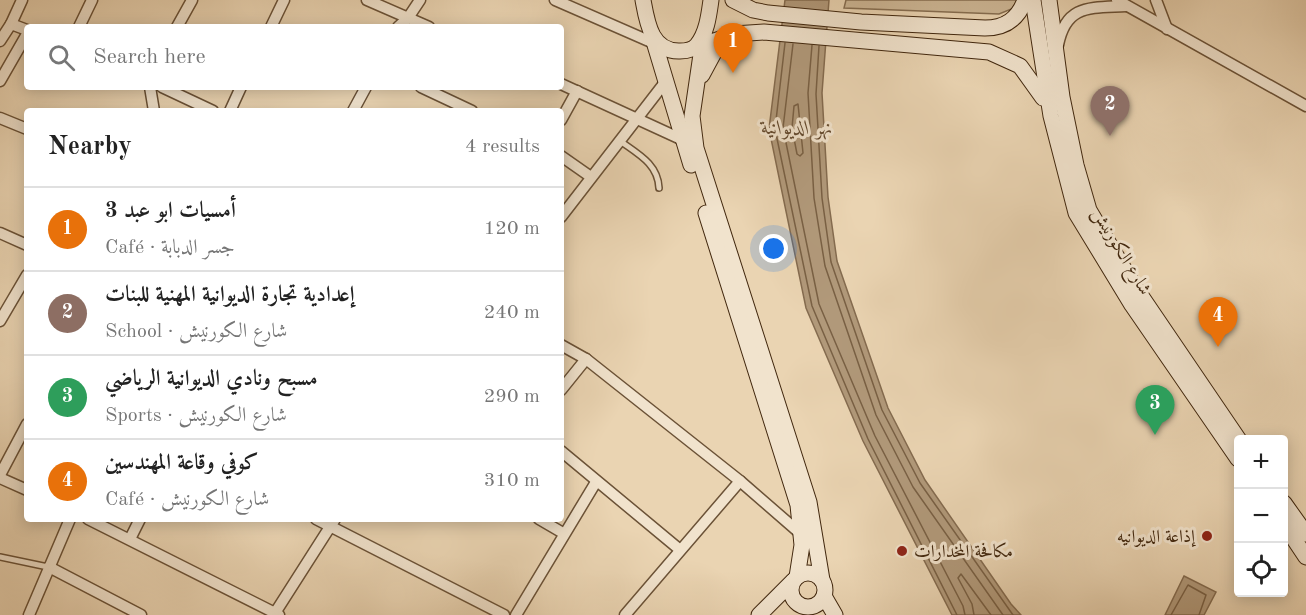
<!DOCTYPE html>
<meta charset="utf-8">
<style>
:root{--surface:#fff;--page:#f6f6f6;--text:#222;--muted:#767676;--line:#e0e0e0;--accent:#8f2418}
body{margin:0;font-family:"Old Standard TT",Amiri,serif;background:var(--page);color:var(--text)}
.controls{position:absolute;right:18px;bottom:18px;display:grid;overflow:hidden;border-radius:6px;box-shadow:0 3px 15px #0003}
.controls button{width:54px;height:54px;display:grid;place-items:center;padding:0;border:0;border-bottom:2px solid var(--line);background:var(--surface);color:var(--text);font:30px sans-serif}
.you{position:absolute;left:774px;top:249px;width:21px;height:21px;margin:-15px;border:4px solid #fff;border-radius:50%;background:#1a73e8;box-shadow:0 0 0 9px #1a73e833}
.badge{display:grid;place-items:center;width:39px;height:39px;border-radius:50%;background:var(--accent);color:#fff;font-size:20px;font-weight:700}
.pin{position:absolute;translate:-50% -50px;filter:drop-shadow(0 2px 3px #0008)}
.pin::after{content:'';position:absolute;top:32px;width:21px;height:18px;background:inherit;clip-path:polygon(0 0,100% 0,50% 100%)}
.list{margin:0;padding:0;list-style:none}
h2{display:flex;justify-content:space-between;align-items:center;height:78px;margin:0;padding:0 24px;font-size:26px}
h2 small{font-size:20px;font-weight:400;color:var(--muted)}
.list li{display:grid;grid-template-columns:39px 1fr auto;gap:18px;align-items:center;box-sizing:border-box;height:84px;padding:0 24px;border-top:2px solid var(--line)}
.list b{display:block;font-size:22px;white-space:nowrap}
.list p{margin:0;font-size:20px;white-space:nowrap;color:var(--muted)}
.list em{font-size:20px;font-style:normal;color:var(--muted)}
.icon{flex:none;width:33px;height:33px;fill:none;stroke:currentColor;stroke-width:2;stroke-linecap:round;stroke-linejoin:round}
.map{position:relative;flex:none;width:1306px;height:615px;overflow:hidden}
.search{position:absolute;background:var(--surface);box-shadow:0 3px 15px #0003;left:24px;top:24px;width:540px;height:66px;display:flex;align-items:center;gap:15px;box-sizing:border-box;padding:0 21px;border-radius:6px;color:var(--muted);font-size:22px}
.panel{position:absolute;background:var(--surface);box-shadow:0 3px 15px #0003;left:24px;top:108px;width:540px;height:414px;border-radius:6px}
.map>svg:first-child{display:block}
</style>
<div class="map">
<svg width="1306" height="615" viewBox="0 0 1306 615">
<rect width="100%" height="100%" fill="#ead4b2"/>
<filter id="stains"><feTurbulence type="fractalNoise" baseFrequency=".00333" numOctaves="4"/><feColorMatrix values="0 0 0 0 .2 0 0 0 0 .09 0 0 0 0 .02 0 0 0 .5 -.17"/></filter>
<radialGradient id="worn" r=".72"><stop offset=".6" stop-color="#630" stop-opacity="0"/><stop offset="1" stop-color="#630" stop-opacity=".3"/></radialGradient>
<polygon fill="#cdb796" stroke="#876f52" stroke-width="1.5" points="846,0 1019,0 1014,8 999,14 844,8"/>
<g fill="#b1997a" stroke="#846b4f" stroke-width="1.5">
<polygon points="785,0 829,0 822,93 828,197 837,261 888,408 925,480 1011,604 1021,615 952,615 863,441 806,308 769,129"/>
<polygon points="1184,576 1216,592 1204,615 1165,615"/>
</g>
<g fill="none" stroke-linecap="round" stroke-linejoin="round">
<g stroke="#796044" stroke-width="1.5">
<polyline points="785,43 775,129 812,306 868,439 957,615"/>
<polyline points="793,44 783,128 819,304 875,436 963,606 965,615"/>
<polyline points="812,45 808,93 814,198 825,266 876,415 913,487 1003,615"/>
<polyline points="819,46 816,94 822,198 831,262 882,410 920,483 1013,615"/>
<polygon points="798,104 803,153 800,156 797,154 792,128 794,106"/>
<polyline points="974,615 972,604 958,578 961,574 991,615"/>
<polyline points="1171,615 1188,585 1206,595 1199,615"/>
</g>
<defs>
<g id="service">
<path d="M620 141C638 154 658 164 659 188"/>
<polyline points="0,557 48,567"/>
</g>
<g id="minor">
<polyline points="367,0 429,27"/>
<polyline points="555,0 658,45"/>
<polyline points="1117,0 1306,106"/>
<polyline points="1156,0 1167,29"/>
<polyline points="11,24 22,0"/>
<polyline points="79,27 92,0"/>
<polyline points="177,27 192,0"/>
<polyline points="271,27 284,0"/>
<polyline points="398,27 408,18 420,0"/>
<polyline points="0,41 11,24 27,30"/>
<path d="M1058 45C1066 4 1090 8 1126 6"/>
<polyline points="0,81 27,34"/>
<polyline points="561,84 683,140"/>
<polyline points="150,87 154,111"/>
<polyline points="162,87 213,111"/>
<polyline points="421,87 472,111"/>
<polyline points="230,111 241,87"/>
<polyline points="353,111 366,87"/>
<polyline points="0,118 27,129"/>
<polyline points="561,120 577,91"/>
<polyline points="561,156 591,177"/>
<polyline points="561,217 666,81"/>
<polyline points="0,233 27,245"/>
<polyline points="0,321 27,275"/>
<polyline points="561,345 586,359 740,481 801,534"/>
<polyline points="561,390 586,359"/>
<polyline points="561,451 679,549"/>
<polyline points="0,475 27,424"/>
<polyline points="0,478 27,490"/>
<polyline points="88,519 279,615"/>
<polyline points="316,519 504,615"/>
<polyline points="539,519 563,533"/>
<polyline points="130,539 140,519"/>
<polyline points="49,567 141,615"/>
<polyline points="275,613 335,519"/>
<polyline points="29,615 70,519"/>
<polyline points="516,615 596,482"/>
<polyline points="625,615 740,481"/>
</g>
<g id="secondary">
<path d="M643 0C647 22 651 52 680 51 687 51 693 50 697 45 707 33 709 14 711 0"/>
<path d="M733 0 753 10 768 13 861 22 985 28C1005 28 1018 19 1025 0"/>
<polyline points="1033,0 1051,116 1076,213 1132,305 1238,459"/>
<polyline points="1049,0 1062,97 1076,165 1089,210 1133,284 1239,440"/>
<polyline points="704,34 692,116 696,148 809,502 822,580"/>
<polyline points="652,35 691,165"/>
<polyline points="694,48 734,34 764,32 989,52 1020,66 1043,98"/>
<polyline points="702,75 716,49 730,38"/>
<polyline points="706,213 798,505 802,545 797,577"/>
<polyline points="1284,503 1306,534"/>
<polyline points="1284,524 1306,557"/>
<circle cx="808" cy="590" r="17"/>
<polyline points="824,596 835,615"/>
<polyline points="759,615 793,581"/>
</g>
</defs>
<use href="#service" stroke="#6b5237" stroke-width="8"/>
<use href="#minor" stroke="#6b5237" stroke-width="13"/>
<use href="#secondary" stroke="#41270e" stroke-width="17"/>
<use href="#service" stroke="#f1e3cd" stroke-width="5"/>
<use href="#minor" stroke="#f1e3cd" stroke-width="10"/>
<use href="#secondary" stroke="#f1e3cd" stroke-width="15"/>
</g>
<g fill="#8f2418" stroke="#f1e3cd" stroke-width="2">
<circle cx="1207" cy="536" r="6"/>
<circle cx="902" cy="551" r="6"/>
</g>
<g text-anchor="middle" stroke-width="6" stroke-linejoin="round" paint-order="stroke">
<g font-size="18" fill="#41270e" stroke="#f1e3cd">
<text transform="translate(1122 251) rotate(59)" y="6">شارع الكورنيش</text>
</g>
<g font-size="18" fill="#41270e" stroke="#f1e3cd" text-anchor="end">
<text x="1195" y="542">إذاعة الديوانيه</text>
<text x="914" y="557" text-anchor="start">مكافحة المخدارات</text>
</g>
<g font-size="20" font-style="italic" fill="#63492e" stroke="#f1e3cd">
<text x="797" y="134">نهر الديوانية</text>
</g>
</g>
<rect width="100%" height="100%" filter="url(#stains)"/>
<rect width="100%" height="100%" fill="url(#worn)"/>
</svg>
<div class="controls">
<button>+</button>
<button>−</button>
<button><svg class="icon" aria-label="locate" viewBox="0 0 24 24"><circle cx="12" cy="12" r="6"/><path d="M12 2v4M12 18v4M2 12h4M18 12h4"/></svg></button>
</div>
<div class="you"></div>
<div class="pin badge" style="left:733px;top:73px;background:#e8710a">1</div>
<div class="pin badge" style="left:1110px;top:136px;background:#8d6e63">2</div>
<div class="pin badge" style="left:1155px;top:435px;background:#2e9e5b">3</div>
<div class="pin badge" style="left:1218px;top:347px;background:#e8710a">4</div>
<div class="search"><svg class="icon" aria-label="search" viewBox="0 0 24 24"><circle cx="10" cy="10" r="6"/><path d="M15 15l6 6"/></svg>Search here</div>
<section class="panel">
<h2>Nearby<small>4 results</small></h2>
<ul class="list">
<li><span class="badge" style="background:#e8710a">1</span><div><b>أمسيات ابو عبد 3</b><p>Café · جسر الدبابة</p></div><em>120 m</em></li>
<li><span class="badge" style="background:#8d6e63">2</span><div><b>إعدادية تجارة الديوانية المهنية للبنات</b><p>School · شارع الكورنيش</p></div><em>240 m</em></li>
<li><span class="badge" style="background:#2e9e5b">3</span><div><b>مسبح ونادي الديوانية الرياضي</b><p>Sports · شارع الكورنيش</p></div><em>290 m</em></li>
<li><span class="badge" style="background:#e8710a">4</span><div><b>كوفي وقاعة المهندسين</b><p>Café · شارع الكورنيش</p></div><em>310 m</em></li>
</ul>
</section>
</div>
